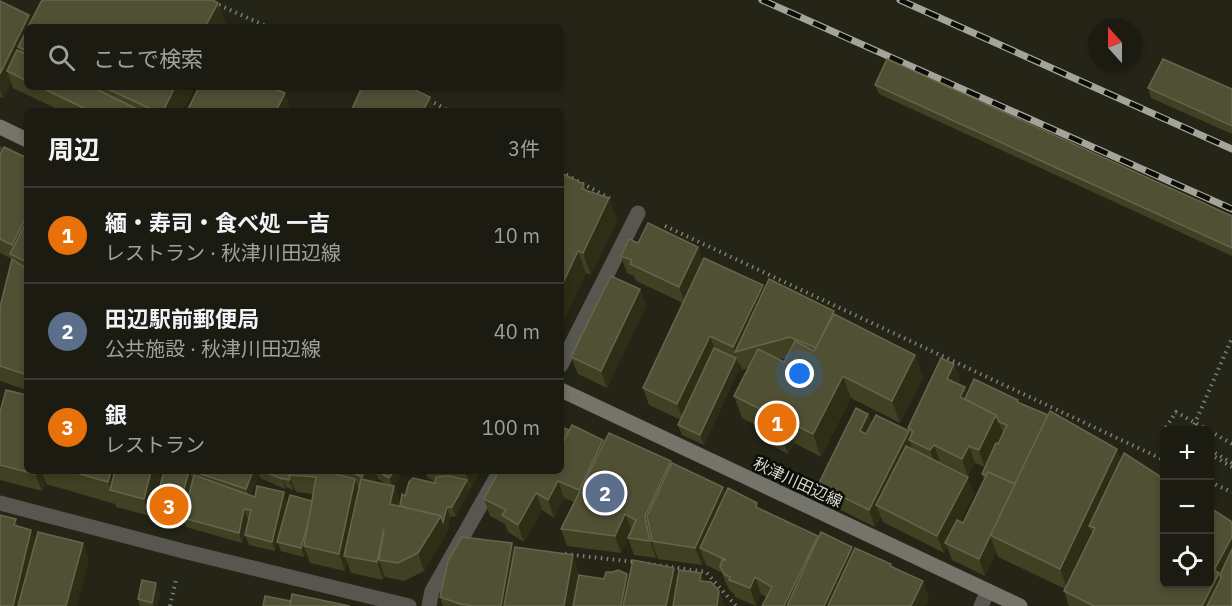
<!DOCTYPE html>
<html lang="ja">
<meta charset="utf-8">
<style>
:root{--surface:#1b1b11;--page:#24241a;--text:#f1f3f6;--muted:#a0a19f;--line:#393931;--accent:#86bbfb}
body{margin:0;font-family:"IBM Plex Sans","Noto Sans JP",sans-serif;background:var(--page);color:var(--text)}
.controls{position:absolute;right:18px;bottom:18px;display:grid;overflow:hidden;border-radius:9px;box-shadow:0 3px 9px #0003}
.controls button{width:54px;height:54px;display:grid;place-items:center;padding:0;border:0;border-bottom:2px solid var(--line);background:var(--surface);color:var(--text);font:30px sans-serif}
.compass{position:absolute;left:1088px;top:18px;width:54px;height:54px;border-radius:50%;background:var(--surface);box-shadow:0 3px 9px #0003;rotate:339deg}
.you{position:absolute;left:800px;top:374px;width:21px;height:21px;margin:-15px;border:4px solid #fff;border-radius:50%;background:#1a73e8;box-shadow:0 0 0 9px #1a73e833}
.badge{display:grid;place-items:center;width:39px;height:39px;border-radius:50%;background:var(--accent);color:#fff;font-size:20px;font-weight:700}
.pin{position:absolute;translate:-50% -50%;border:3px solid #fff;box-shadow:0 2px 6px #0006}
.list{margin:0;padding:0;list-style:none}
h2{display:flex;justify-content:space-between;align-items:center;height:78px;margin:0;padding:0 24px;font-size:26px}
h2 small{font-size:20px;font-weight:400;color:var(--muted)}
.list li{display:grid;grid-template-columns:39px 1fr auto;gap:18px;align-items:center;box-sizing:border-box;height:96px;padding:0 24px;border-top:2px solid var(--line)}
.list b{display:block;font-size:22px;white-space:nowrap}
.list p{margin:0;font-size:20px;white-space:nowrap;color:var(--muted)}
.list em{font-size:20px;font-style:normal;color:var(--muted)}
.icon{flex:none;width:33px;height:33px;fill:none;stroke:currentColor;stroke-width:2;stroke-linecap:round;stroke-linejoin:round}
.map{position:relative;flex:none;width:1232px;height:606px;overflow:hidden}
.search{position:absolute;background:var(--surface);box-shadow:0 3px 9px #0003;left:24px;top:24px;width:540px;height:66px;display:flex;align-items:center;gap:15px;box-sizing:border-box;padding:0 21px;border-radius:9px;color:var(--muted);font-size:22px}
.panel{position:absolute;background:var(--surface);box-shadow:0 3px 9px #0003;left:24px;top:108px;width:540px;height:366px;border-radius:9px}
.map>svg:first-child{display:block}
</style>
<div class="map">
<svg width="1232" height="606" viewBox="0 0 1232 606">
<rect width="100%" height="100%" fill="#242417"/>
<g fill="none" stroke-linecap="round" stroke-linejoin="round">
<g stroke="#7f8075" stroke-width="4" stroke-dasharray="1.5 4.5" stroke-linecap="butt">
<polyline points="208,0 268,27"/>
<polyline points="429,100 449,111"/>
<polyline points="561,172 611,199"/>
<polyline points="665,226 1164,460"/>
<polyline points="1169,430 1165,429 1176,412 1208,430"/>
<polyline points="1210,431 1232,444"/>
<polyline points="1210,450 1232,463"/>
<polyline points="1210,454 1232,467"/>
<polyline points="1210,482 1232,492"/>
<polyline points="565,554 635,562"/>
<polyline points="642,563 706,572 736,606"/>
<polyline points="170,606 176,580"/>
</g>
<g stroke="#575750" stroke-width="15">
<polyline points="561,365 638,213"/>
<polyline points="0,503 183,551 409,606"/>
<polyline points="429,606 432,591 500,471"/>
<polyline points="981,606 988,591"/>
</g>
<g stroke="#74746a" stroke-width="15">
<polyline points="0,127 27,140"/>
<polyline points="561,390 1020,606"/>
</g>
<defs>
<g id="rail">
<polyline points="762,0 1232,209"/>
<polyline points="900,0 1232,149"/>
</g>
</defs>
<use href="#rail" stroke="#a4a49a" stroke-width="7"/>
<use href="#rail" stroke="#0d0d07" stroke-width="4.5" stroke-dasharray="14" stroke-linecap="butt"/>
<polyline stroke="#7f8075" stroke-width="4" stroke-dasharray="1.5 4.5" stroke-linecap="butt" points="1192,430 1232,338"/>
</g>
<g fill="#404022" fill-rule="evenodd">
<polygon points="0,1 29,15 31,21 218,3 226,25 27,27 27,87 195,87 182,111 61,111 13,88 11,82 3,98 0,97"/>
<polygon points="875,85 1232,216 1232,256 879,94"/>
<polygon points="1148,88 1232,89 1232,134 1151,98"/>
<polygon points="0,145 3,149 27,158 27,390 0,381 0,307 12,259 0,253"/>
<polygon points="564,175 584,184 586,190 609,198 617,221 591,275 586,273 561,326"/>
<path d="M638 243 698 247 703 261 764 289 836 315 915 355 923 378 900 423 851 398 821 457 794 443 788 454 767 443 762 428 742 418 734 396 748 368 742 370 740 364H738L740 367 704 445 682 435 678 425 681 420 649 405 643 388 683 303 636 281 634 276 627 273 621 256ZM787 357 784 362 779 359Z"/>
<polygon points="640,289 646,306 607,388 578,374 571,357"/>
<path d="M954 364 960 381 959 384 965 387 967 394 1019 403 1117 449 1121 460 1232 606H1069L1064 591 1065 589 998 557 996 552 985 576 952 560 947 547 944 553 883 522 881 517 875 527 825 502 818 485 868 414 872 423 911 436 908 428ZM1002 431 1004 432 998 444 997 443ZM940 462 968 476 975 463 985 467 982 474 984 480 963 523 960 521 974 494 939 463Z"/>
<polygon points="0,412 27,471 162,471 150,516 116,507 115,504 46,484 45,480 42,491 0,480"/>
<polygon points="569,430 603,440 604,442 672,464 723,487 725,493 818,536 818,539 891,564 892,567 929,598 925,606 762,606 767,597 761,594 756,606 735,597 734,593 731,592 726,584 722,573 706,565 704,559 702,565 658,559 654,548 656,558 634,555 628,538 621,553 567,546 561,529 574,502 564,498 554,518 542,510 524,542 508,532 505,524 490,516 484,499 561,471"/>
<path d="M164 471H401L402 473 394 486 400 503 399 506H400L405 496 435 483V482L427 477 425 471H480L471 488 470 487V489L456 516 450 517 447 533 424 571 404 581 385 577 384 574 383 580 351 573 347 562 345 571 310 563 306 552 304 557 281 551 277 542 312 501 313 494 296 492 294 487 293 490 286 487 285 489 260 478 259 475 251 495 287 501 275 551 249 545 245 535 249 519H248L242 543 186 527 183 518 189 495 179 528 156 521 153 512ZM377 476 378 479 388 485 374 482Z"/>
<polygon points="512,543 514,548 580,575 604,579 629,580 674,568 677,578 701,573 704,581 719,591 725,606 443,606 440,597"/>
<polygon points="160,592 157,606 140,606 138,599"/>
</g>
<g fill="#2e2e16">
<polygon points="218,3 226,25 225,27 205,27"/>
<polygon points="29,15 33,27 27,27 27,50 18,47 23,59 7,71 11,82 3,98 0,90 0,74"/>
<polygon points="175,87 195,87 182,111 163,111"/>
<polygon points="285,93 291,111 276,111"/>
<polygon points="430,97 435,111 423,111"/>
<polygon points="609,198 617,221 591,275 583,253"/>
<polygon points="27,215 27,244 16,257 12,245"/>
<polygon points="698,247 704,264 685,304 679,287"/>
<polygon points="578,251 586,273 561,326 561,287"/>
<polygon points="763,285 769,302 735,352 740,364 733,347"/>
<polygon points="640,289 646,306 607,388 601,371"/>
<polygon points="710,336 716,353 684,421 677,404"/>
<polygon points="915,355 923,378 900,423 892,401"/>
<polygon points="736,358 740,367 704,445 700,435"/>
<polygon points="954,364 960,381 954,396 947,379"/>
<polygon points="843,376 851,398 821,457 813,434"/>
<polygon points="965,387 971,405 960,397"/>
<polygon points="868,414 875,432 867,448 860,431"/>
<polygon points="996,415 1003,432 985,468 979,450"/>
<polygon points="785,420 794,443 788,454 780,432"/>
<polygon points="909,431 913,442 909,440 913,451 876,505 881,517 875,527 869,510"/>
<polygon points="603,440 610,457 585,507 579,490"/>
<polygon points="934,445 940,462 936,467 930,450"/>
<polygon points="969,446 975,463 968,476 962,459"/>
<polygon points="1117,449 1125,472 1089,526 1094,538 1068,591 1060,569"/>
<polygon points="671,461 677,478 652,541 656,558 650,541 645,516"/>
<polygon points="36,471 41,471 45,480 42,491 35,474"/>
<polygon points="111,471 125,471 111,491 108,482"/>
<polygon points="151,471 162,471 150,516 144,499"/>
<polygon points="189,471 193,480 179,528 176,518"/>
<polygon points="253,471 258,471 259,475 250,499 246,489"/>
<polygon points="337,471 341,471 346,483 336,474"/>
<polygon points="365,471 375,471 377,476 368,494 362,477"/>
<polygon points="394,471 401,471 402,473 393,488 389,478"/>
<polygon points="465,471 480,471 471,488"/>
<polygon points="968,477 974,494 948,544 945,543 947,547 944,553 937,536"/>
<polygon points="282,478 286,487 285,489 282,479"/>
<polygon points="290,478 294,487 293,490 289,480"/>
<polygon points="355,479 361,496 344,556 347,562 345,571 339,554"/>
<polygon points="467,480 470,489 456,516 452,507"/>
<polygon points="558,481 564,498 554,518 548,500"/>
<polygon points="394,486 400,503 396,521 390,504"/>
<polygon points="723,487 729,504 700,548 704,559 702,565 695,548"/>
<polygon points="284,492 287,501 275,551 272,542"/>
<polygon points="536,493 542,510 524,542 518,525"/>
<polygon points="313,502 304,546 306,552 304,557 301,548"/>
<polygon points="447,507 450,517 447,533 424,571 418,553"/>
<polygon points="244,509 248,519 242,543 239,533"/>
<polygon points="625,514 632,531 621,553 615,536"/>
<polygon points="16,519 22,536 14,525"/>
<polygon points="384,529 379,560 384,574 383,580 377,562"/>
<polygon points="31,530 38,547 24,606 13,606"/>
<polygon points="990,535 996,552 985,576 979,559"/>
<polygon points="818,536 824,553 799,606 784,606"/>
<polygon points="1232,537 1232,575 1222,606 1202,606 1214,570"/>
<polygon points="83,543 89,560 77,606 66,606"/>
<polygon points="512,543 519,560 510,606 501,606"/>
<polygon points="852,547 858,564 839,606 824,606"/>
<polygon points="573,555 581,577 576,606 564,606"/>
<polygon points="674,568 680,586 676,606 666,606"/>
<polygon points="701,573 708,590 700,581"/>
<polygon points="627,574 633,591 630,606 621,606"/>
<polygon points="755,577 761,594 756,606 750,588"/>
<polygon points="923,581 929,598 925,606 911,606"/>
<polygon points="156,583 160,592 157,606 154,606 152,603"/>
<polygon points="719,591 725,606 717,606"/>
</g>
<g fill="#505035" stroke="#66664d" stroke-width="1.5">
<polygon points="42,0 213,0 218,3 205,27 28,27"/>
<polygon points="0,1 29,15 0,74"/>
<polygon points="27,30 27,51 18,47"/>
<polygon points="17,50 27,55 27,81 7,71"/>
<polygon points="887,59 1232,216 1232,248 875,85"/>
<polygon points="1163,59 1232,89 1232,126 1148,88"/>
<polygon points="40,87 92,87 141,111 90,111"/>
<polygon points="104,87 175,87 163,111 155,111"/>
<polygon points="199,87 271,87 285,93 276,111 187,111"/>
<polygon points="362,87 409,87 430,97 423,111 351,111"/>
<polygon points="4,147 27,158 27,215 12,245 0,239 0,155"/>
<polygon points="561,173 584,184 582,189 609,198 583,253 578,251 561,287"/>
<polygon points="27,220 27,262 10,254"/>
<polygon points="648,223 698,247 679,287 630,264 632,260 621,256 629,239 638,243"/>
<polygon points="704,258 763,285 733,347 710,336 677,404 643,388"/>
<polygon points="12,259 27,269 27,375 0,366 0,307"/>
<polygon points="611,276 640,289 601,371 571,357"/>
<polygon points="769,279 834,311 816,348 790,337 735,352"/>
<polygon points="834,314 915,355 892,401 843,376 813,434 785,420 780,432 759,421 764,411 734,396 758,349 784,362 795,341 814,351"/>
<polygon points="714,348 736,358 700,435 678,425"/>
<polygon points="941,358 954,364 947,379 965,387 960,397 996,415 979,450 969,446 962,459 934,445 930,450 909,440 913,431 908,428"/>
<polygon points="974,379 1018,400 1017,402 1048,415 1015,484 988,472 986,476 982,474 996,443 998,444 1007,425 999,422 996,415 965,399"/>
<polygon points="6,390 27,395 27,471 36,471 35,474 0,465 0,412"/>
<polygon points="856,408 868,414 860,431 866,434 876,415 909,431 869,510 818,485"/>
<polygon points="1050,411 1117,449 1060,569 990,535"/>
<polygon points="572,425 603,440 579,490 558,481 548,500 536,493 518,525 502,515 506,510 484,499 499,471 545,471 548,473 549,471 561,471 561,447"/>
<polygon points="561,427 569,430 561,447"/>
<polygon points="609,433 671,461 645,516 650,541 628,538 636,520 625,514 615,536 561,529"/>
<polygon points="906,446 968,477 937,536 876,505"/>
<polygon points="1124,453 1164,479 1164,584 1209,584 1209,507 1232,522 1232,537 1214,570 1219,573 1202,606 1094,606 1064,591 1095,528 1089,526"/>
<polygon points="672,463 723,487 695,548 652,541 647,516"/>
<polygon points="70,471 111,471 108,482"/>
<polygon points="115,471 151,471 144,499 110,490"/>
<polygon points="164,471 189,471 176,518 153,512"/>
<polygon points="192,471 253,471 246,489"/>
<polygon points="263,471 291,471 289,475 290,478 289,480 282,478 282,479"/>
<polygon points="291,471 337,471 336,474 355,479 339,554 304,546 316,477 289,475"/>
<polygon points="350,471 365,471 362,477"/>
<polygon points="377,471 394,471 389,478"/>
<polygon points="988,472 1015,484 979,559 945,543 957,520 963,523"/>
<polygon points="194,475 255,497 257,486 284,492 272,542 245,535 251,510 244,509 239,533 183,518"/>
<polygon points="449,476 467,480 452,507 447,507 443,522 441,516 400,506 402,494 405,496 409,482 413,478 435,483 436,477"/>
<polygon points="361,479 394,486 390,504 441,516 418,553 398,563 379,560 384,529 377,562 344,556"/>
<polygon points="728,488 757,503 756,507 818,536 784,606 762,606 772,587 755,577 750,588 729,580 730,577 725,575 720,567 722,560 726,560 700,548"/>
<polygon points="290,495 312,501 308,523 301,548 277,542"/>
<polygon points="0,515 16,519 14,525 31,530 13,606 0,606"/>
<polygon points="38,532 83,543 66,606 18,606"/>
<polygon points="821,532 852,547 824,606 787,606"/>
<polygon points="462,537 512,543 501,606 474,606 460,604 440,597 448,561"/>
<polygon points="515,547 573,555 564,606 504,606"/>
<polygon points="855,548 891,564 890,566 923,581 911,606 828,606"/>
<polygon points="1232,549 1232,606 1207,606 1221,578 1220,575"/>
<polygon points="633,560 674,568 666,606 623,606"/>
<polygon points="618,570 627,574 621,606 573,606 579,575 604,579 606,572 613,572"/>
<polygon points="679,570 701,573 700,581 711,582 719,591 717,606 673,606"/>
<polygon points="142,580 156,583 152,603 138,599"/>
<polygon points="292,594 350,606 290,606"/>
<polygon points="265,596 291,601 290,606 263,606"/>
</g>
<g text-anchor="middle" stroke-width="5" stroke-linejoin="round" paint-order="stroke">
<g font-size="16" fill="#d9dad1" stroke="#0d0d07">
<text transform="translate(798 482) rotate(25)" y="6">秋津川田辺線</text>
</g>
</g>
</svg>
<div class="controls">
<button>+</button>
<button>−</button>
<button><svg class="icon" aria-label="locate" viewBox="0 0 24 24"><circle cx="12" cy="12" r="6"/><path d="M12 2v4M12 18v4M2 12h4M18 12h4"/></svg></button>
</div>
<svg class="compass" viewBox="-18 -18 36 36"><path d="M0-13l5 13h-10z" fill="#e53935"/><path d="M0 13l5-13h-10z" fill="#a0a19f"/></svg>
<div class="you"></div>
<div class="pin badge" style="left:777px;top:423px;background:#e8710a">1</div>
<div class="pin badge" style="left:605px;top:493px;background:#5c6f8a">2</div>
<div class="pin badge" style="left:169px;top:506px;background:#e8710a">3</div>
<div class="search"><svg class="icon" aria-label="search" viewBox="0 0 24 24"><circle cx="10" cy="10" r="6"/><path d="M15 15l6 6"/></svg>ここで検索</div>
<section class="panel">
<h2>周辺<small>3件</small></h2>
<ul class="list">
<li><span class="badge" style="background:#e8710a">1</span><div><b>緬・寿司・食べ処 一吉</b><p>レストラン · 秋津川田辺線</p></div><em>10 m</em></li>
<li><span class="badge" style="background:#5c6f8a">2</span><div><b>田辺駅前郵便局</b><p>公共施設 · 秋津川田辺線</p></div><em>40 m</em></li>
<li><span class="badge" style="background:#e8710a">3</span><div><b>銀</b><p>レストラン</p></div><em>100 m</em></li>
</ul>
</section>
</div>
